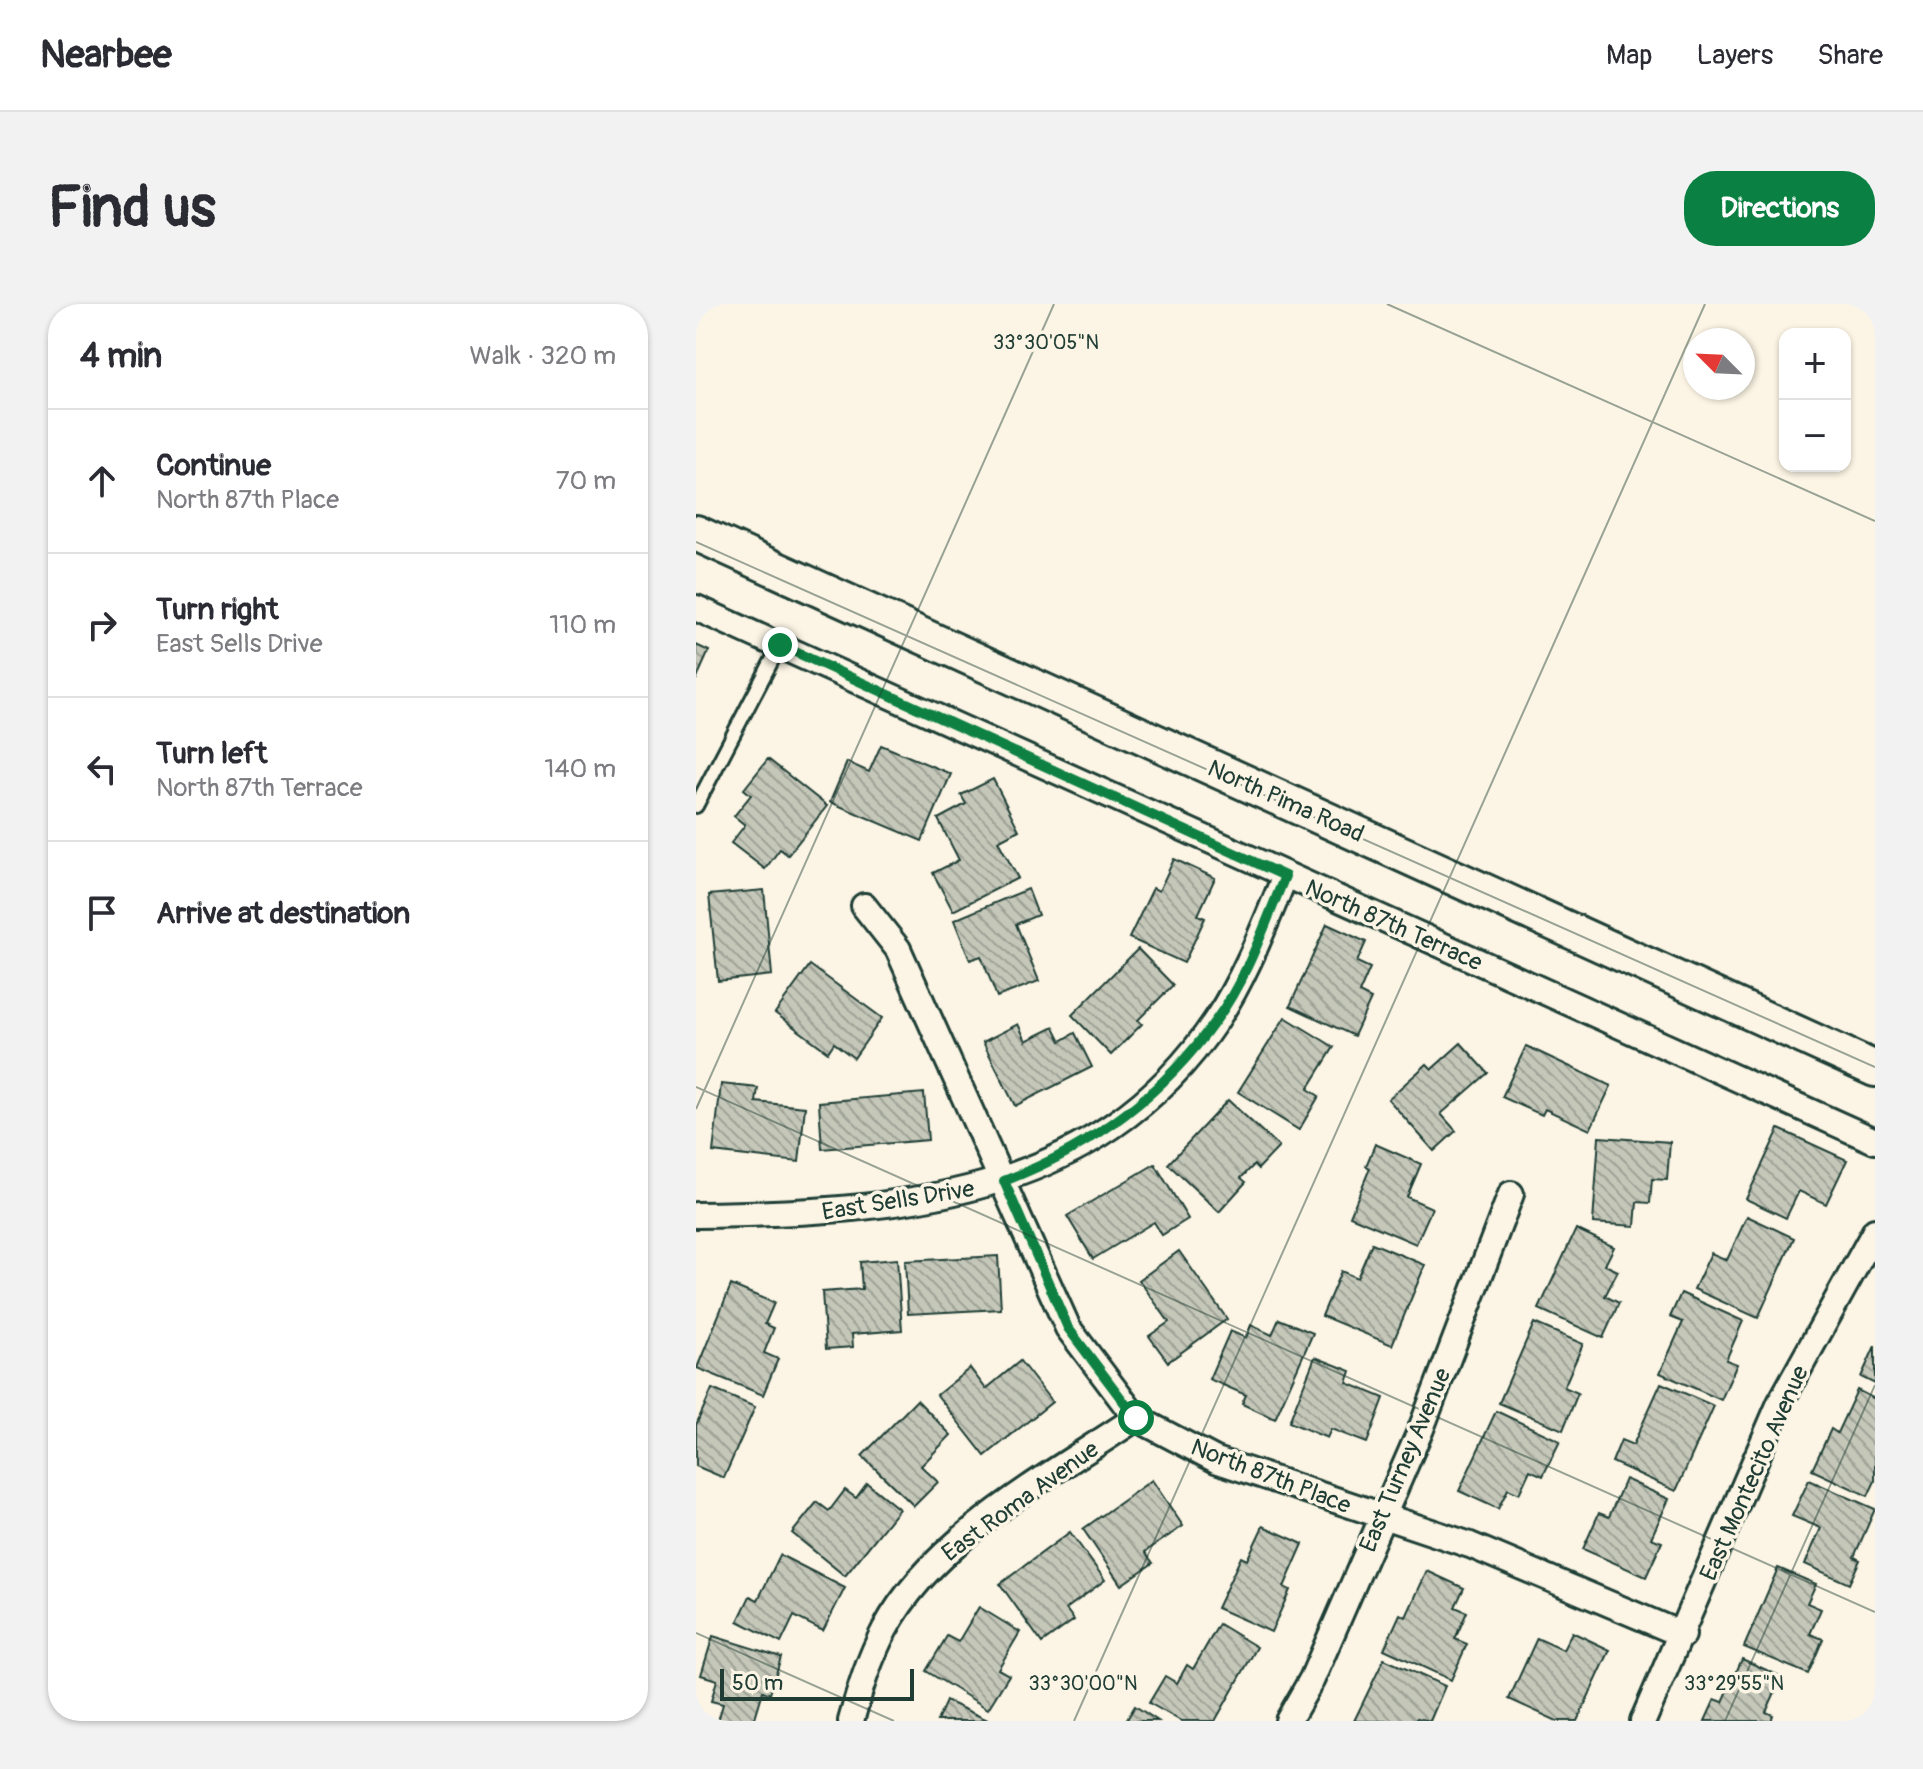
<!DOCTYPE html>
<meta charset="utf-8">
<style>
:root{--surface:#fff;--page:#f2f2f3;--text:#2b2b33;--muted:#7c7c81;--line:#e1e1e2;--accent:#0b8043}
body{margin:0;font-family:Pangolin,sans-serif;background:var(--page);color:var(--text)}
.controls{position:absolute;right:24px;top:24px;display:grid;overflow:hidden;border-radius:16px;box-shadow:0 2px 6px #0004}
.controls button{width:72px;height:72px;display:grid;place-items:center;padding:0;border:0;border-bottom:2px solid var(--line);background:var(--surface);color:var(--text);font:40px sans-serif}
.compass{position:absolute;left:987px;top:24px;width:72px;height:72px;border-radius:50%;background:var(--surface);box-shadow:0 2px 6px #0004;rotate:294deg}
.scale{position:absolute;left:24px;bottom:20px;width:194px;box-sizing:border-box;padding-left:8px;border:4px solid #1f3d34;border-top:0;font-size:22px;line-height:28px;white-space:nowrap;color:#1f3d34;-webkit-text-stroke:6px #fcf5e5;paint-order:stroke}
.stop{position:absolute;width:24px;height:24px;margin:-18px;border:6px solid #0b8043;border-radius:50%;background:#fff}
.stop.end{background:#0b8043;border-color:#fff;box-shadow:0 2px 8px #0008}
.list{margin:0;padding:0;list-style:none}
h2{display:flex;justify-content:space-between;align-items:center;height:104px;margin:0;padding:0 32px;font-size:34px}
h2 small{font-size:26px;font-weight:400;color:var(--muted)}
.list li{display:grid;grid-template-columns:52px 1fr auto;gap:24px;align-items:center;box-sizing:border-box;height:144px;padding:0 32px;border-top:2px solid var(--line)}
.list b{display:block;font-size:30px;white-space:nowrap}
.list p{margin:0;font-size:26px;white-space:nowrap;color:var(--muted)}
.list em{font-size:26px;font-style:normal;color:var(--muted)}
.icon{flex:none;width:44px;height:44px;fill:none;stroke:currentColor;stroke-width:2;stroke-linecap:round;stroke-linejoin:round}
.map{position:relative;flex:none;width:1179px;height:1417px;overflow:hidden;border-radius:32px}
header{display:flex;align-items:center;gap:48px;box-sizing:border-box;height:112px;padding:0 40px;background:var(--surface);border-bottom:2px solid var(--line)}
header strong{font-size:38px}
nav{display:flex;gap:44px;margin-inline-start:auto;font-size:28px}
.intro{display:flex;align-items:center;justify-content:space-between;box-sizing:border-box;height:192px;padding:0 48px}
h1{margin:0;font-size:56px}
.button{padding:20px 36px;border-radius:32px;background:var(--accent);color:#fff;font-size:28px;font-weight:700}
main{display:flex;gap:48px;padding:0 48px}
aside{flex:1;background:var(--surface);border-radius:32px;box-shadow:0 2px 6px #0004}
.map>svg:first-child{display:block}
</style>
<header>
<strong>Nearbee</strong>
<nav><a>Map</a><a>Layers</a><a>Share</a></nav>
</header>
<div class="intro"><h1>Find us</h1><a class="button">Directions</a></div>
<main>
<aside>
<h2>4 min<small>Walk · 320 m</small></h2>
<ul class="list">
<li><svg class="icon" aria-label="ahead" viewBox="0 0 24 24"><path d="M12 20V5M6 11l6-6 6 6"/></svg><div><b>Continue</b><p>North 87th Place</p></div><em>70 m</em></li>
<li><svg class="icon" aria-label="right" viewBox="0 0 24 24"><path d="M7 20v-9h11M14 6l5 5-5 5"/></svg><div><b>Turn right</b><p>East Sells Drive</p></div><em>110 m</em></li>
<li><svg class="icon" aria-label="left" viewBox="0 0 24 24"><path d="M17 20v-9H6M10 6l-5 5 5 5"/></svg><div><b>Turn left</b><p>North 87th Terrace</p></div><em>140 m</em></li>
<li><svg class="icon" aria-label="arrive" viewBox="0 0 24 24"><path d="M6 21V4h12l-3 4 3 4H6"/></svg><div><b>Arrive at destination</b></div></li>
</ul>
</aside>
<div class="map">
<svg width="1179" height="1417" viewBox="0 0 1179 1417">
<defs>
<pattern id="building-back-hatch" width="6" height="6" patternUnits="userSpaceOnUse" patternTransform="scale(2)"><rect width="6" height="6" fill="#c5c7b9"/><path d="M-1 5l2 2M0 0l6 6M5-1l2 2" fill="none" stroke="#9fa397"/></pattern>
</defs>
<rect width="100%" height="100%" fill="#fcf5e5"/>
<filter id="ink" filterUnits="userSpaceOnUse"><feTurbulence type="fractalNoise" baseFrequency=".0125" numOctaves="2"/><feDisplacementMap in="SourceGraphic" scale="16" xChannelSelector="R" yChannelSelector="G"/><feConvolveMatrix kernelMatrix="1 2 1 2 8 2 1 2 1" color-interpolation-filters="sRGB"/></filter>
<g filter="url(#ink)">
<g fill="url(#building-back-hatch)" stroke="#1f3d34" stroke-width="2">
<polygon points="0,341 13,347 0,376"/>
<polygon points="185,441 255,470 226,537 134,498 151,458 173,468"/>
<polygon points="72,455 131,502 92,551 84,545 69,565 35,539 49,521 38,512 55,491 48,485"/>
<polygon points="297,475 323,526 302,537 322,574 257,607 237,569 263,556 242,515 270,500 265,491"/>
<polygon points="478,555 519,574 502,611 509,614 488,659 433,634 457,584 463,587"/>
<polygon points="332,585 342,611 320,620 343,677 301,693 285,652 274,656 258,616"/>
<polygon points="68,586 76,671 22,677 13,591"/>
<polygon points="631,620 670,638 661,658 674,664 663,689 675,695 658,732 594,702"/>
<polygon points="442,645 477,681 442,716 446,720 415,751 376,711"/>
<polygon points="114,661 186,714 158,754 138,739 132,748 79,709"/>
<polygon points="589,713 638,743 612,785 623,792 603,826 542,788"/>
<polygon points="322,720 330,737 358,723 365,737 379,729 396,763 319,802 287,738"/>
<polygon points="765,739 792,769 745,810 760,827 738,847 692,795 731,760 736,765"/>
<polygon points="830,742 915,782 894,826 849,805 846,811 806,793"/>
<polygon points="25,780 62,784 60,798 109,803 103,858 17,848"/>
<polygon points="228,789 232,836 126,845 123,798"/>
<polygon points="532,796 583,843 562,865 558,861 545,874 550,878 523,908 472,860"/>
<polygon points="1083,825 1151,856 1130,900 1103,887 1090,914 1050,895"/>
<polygon points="903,833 974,838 971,876 956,875 954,899 941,898 939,922 897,919"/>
<polygon points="679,840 725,860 711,893 736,904 720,940 654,912 674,864 670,862"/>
<polygon points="459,860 492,915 466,931 458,918 397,955 371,912"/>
<polygon points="1051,912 1098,934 1062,1014 998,985 1015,949 1031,956"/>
<polygon points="880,925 918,943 909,961 922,967 909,992 923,999 907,1034 843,1005"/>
<polygon points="676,939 729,961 696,1041 626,1012 645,967 661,974"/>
<polygon points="483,947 531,1015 472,1058 453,1032 473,1018 443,976"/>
<polygon points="302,952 305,1005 212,1010 209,957"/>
<polygon points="201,955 206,1026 156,1030 157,1043 130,1045 126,988 166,985 164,958"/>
<polygon points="35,981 78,999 69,1020 78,1024 68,1049 82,1055 67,1091 1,1064"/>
<polygon points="985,989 1047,1017 1030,1056 1041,1060 1025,1096 964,1069 987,1018 974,1013"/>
<polygon points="583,1015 617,1029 579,1115 546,1100 550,1091 513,1075 534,1027 550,1034 555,1021 576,1031"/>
<polygon points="838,1019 887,1040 868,1083 882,1089 867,1126 803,1099"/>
<polygon points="1179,1042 1179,1080 1165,1073"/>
<polygon points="619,1053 655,1067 651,1079 688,1094 671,1139 635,1125 631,1134 593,1118"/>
<polygon points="324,1057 356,1098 289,1152 241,1091 274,1064 290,1085"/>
<polygon points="965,1079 1018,1102 980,1187 916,1158 925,1136 937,1141"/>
<polygon points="16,1085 59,1103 28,1174 0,1162 0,1121"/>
<polygon points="1161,1086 1179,1095 1179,1177 1172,1192 1116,1166 1135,1125 1141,1129"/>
<polygon points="221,1096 255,1131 225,1162 242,1178 218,1202 166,1152"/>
<polygon points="800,1107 864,1137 847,1172 834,1166 823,1190 812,1185 802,1205 763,1187"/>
<polygon points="929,1175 973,1195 955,1234 966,1238 950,1273 887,1245 903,1209 913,1213"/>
<polygon points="456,1176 487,1222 449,1248 457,1259 425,1281 387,1225"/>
<polygon points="1113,1176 1179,1205 1158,1253 1164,1256 1153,1280 1109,1260 1125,1224 1096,1212"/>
<polygon points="171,1179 203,1205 149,1272 96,1229 121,1198 133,1207 149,1186 160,1194"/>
<polygon points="567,1222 607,1240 588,1283 594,1286 575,1328 521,1304 545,1253 551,1256"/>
<polygon points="374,1228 409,1276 370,1305 378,1316 346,1339 304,1280"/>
<polygon points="84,1251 149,1284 127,1327 98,1312 85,1339 42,1317 54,1292 62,1296"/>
<polygon points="1082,1264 1120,1280 1111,1299 1125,1305 1114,1330 1127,1335 1112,1370 1048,1343"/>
<polygon points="731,1267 768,1284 759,1303 771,1308 759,1335 771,1340 755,1376 688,1345 704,1310 710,1313"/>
<polygon points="283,1303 324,1328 302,1365 313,1371 292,1405 230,1367 251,1332 262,1338"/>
<polygon points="523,1320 561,1343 519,1417 485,1417 453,1399 469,1372 481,1379 491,1361 497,1365"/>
<polygon points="876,1328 914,1346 881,1417 861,1417 813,1395 841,1334 867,1346"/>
<polygon points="17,1332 85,1353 74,1390 67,1387 58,1417 22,1417 27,1400 15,1397 21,1376 5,1371"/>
<polygon points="688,1355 749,1382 734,1417 721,1414 719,1417 658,1417"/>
<polygon points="1046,1355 1086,1373 1070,1408 1077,1411 1075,1417 1009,1417 1019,1395 1027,1398"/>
<polygon points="250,1397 294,1417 241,1417"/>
<polygon points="439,1402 462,1417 430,1417"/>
</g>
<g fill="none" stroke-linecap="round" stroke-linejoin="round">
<defs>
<polyline id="lane" points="0,502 84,341"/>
<g id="street">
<polyline points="0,304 1179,837"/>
<polyline points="168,602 202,645 372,1024 440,1114 520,1156 774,1241 987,1331"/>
<path d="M0 911C198 908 400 897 521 715 550 671 569 620 589 572"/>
<path d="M155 1417C164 1385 173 1355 189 1325 238 1233 356 1171 440 1114"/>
<polyline points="592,1417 616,1375 725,1125 815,890"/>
<polyline points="947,1417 1084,1099 1179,927"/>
</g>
<polyline id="secondary" points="0,229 1179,765"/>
</defs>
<use href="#lane" stroke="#1f3d34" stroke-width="18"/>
<use href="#street" stroke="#1f3d34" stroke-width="30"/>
<use href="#secondary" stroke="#1f3d34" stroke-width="40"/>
<use href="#lane" stroke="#fcf5e5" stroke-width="12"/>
<use href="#street" stroke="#fcf5e5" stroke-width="24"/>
<use href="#secondary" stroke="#fcf5e5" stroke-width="34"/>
</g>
</g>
<g fill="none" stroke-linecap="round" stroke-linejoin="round" filter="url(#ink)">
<path stroke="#0b8043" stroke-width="10" d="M84 341 589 572C569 620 551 674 520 716 466 792 394 844 308 877L372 1024 440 1114"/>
</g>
<path fill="none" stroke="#1f3d34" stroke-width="2" stroke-opacity="0.45" d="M691 0 1179 217M0 238 1179 763M0 783 1179 1308M0 805 358 0M0 1329 198 1417M378 1417 1009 0M1029 1417 1179 1081"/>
<g text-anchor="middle" stroke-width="7" stroke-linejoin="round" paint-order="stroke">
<g font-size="24" fill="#1f3d34" stroke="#fcf5e5">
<text transform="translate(590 497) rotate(24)" y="8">North Pima Road</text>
<text transform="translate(698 621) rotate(24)" y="8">North 87th Terrace</text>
<text transform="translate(202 896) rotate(-9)" y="8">East Sells Drive</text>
<text transform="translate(709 1156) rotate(-67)" y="8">East Turney Avenue</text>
<text transform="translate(1058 1169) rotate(-66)" y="8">East Montecito Avenue</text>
<text transform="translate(575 1172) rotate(21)" y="8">North 87th Place</text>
<text transform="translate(324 1197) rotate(-36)" y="8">East Roma Avenue</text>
</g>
</g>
<g font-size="20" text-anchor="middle" fill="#1f3d34" stroke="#fcf5e5" stroke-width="7" stroke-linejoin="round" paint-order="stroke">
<text x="350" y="45">33°30'05"N</text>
<text x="387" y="1386">33°30'00"N</text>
<text x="1038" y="1386">33°29'55"N</text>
</g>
</svg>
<div class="controls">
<button>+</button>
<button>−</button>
</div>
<svg class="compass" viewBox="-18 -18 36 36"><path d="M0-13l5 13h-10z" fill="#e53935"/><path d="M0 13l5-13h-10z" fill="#7c7c81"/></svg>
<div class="scale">50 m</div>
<div class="stop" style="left:440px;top:1114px"></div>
<div class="stop end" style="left:84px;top:341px"></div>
</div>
</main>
